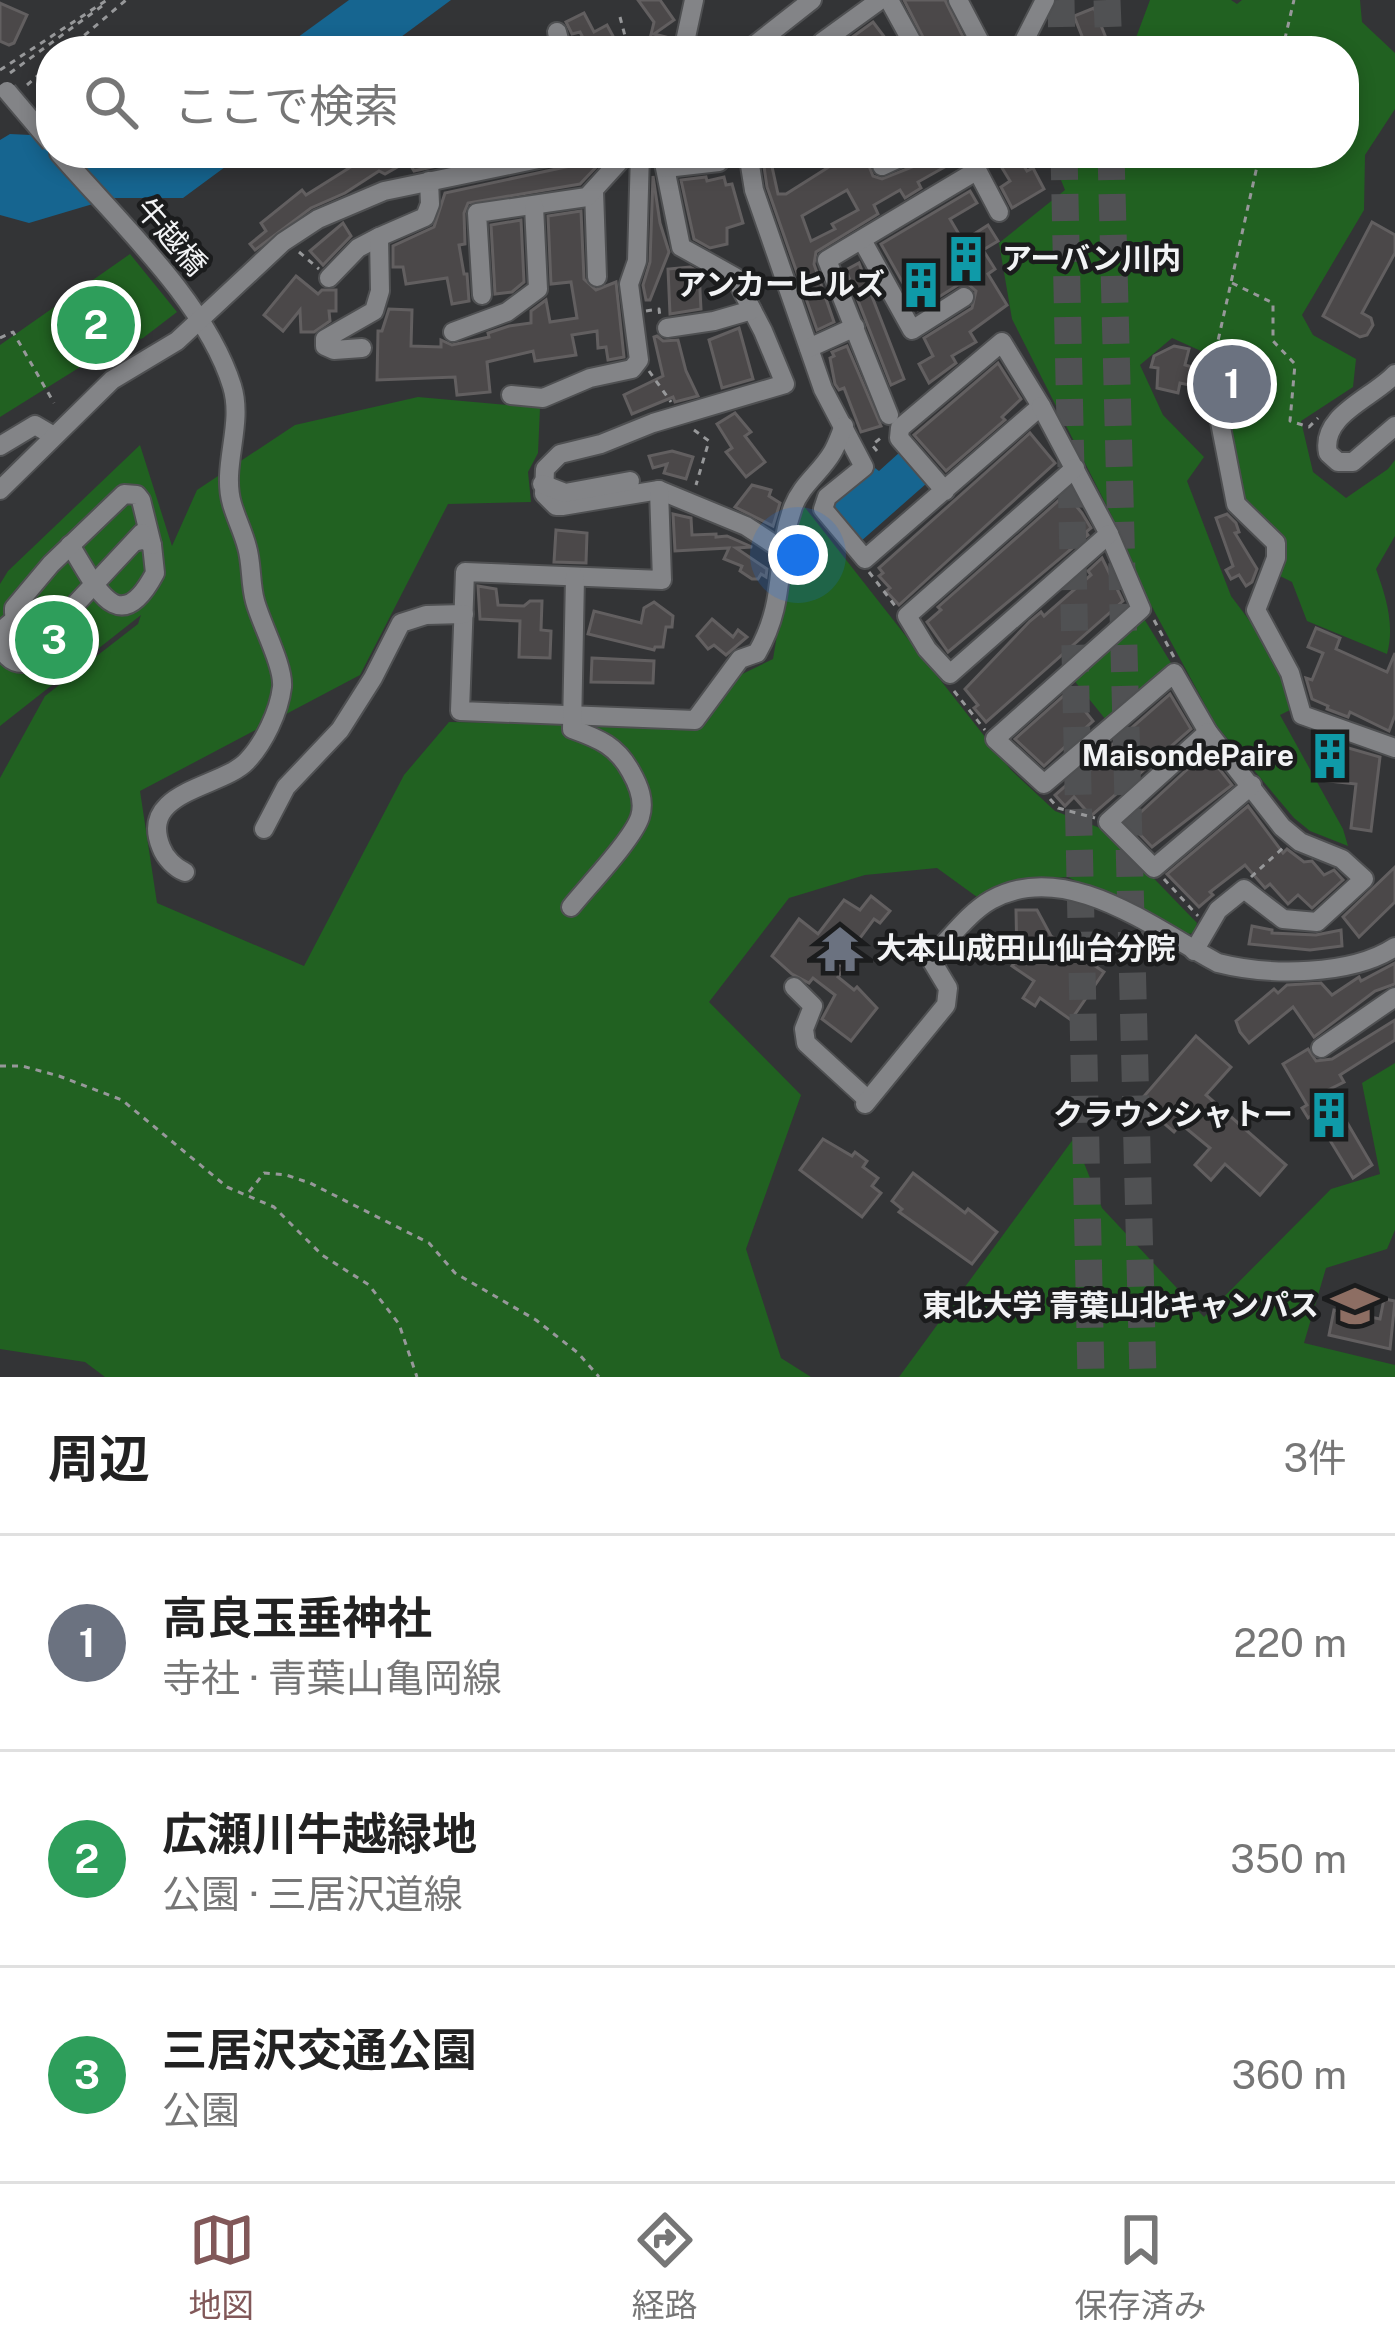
<!DOCTYPE html>
<html lang="ja">
<meta charset="utf-8">
<style>
:root{--surface:#fff;--page:#f2f2f2;--text:#222;--muted:#767676;--line:#e0e0e0;--accent:#815859}
body{margin:0;font-family:"Public Sans","Noto Sans JP",sans-serif;background:var(--page);color:var(--text)}
.you{position:absolute;left:798px;top:555px;width:42px;height:42px;margin:-30px;border:9px solid #fff;border-radius:50%;background:#1a73e8;box-shadow:0 0 0 18px #1a73e833}
.badge{display:grid;place-items:center;width:78px;height:78px;border-radius:50%;background:var(--accent);color:#fff;font-size:39px;font-weight:700}
.pin{position:absolute;translate:-50% -50%;border:6px solid #fff;box-shadow:0 3px 12px #0006}
.list{margin:0;padding:0;list-style:none}
h2{display:flex;justify-content:space-between;align-items:center;height:156px;margin:0;padding:0 48px;font-size:51px}
h2 small{font-size:39px;font-weight:400;color:var(--muted)}
.list li{display:grid;grid-template-columns:78px 1fr auto;gap:36px;align-items:center;box-sizing:border-box;height:216px;padding:0 48px;border-top:3px solid var(--line)}
.list b{display:block;font-size:45px;white-space:nowrap}
.list p{margin:0;font-size:39px;white-space:nowrap;color:var(--muted)}
.list em{font-size:39px;font-style:normal;color:var(--muted)}
.icon{flex:none;width:66px;height:66px;fill:none;stroke:currentColor;stroke-width:2;stroke-linecap:round;stroke-linejoin:round}
.map{position:relative;flex:none;width:1395px;height:1377px;overflow:hidden}
.search{position:absolute;background:var(--surface);box-shadow:0 6px 18px #0003;left:36px;right:36px;top:36px;height:132px;display:flex;align-items:center;gap:30px;box-sizing:border-box;padding:0 42px;border-radius:48px;color:var(--muted);font-size:45px}
.sheet{height:804px;background:var(--surface)}
nav{display:flex;justify-content:space-around;align-items:center;box-sizing:border-box;height:168px;border-top:3px solid var(--line);background:var(--surface);font-size:33px;color:var(--muted)}
nav a{display:grid;justify-items:center;gap:6px}
nav .on{color:var(--accent)}
.map>svg:first-child{display:block}
</style>
<div class="map">
<svg width="1395" height="1377" viewBox="0 0 1395 1377">
<rect width="100%" height="100%" fill="#333436"/>
<g fill="#216121">
<path d="M1150 0H1231L1237 4 1242 0H1360L1362 22 1395 53V109L1365 155 1364 210 1302 315 1313 335 1356 359 1353 387 1301 421 1313 472 1346 498 1388 469 1395 460V536L1376 569C1386 597 1395 625 1387 654L1307 621 1292 582 1276 574 1284 546 1248 511 1229 442 1238 403 1219 359 1172 338 1140 365 1163 415 1204 457 1187 481 1231 596 1283 665 1294 708 1280 715 1343 829 1348 846 1310 831 1294 818 1216 725 1145 594 1123 538 1012 319 999 243 1065 190 1050 153H1344V51H1125L1134 43Z"/>
<polygon points="130,254 177,312 143,338 85,364 0,417 0,345"/>
<polygon points="418,397 540,408 538,453 528,472 531,502 448,504 360,675 140,791 157,903 304,966 404,775 449,722 704,726 734,678 773,659 790,556 803,505 1011,770 1055,811 1108,831 1197,923 1194,933 1181,935 1068,877 1037,879 977,897 937,868 865,875 789,898 709,1002 801,1095 746,1249 781,1358 811,1377 105,1377 85,1362 0,1349 0,778 45,696 138,624 141,615 0,726 0,584 8,571 140,445 172,546 197,490 295,425"/>
<polygon points="1143,617 1171,663 1106,720 1073,679"/>
<polygon points="1395,1063 1395,1230 1387,1249 1326,1268 1304,1343 1395,1365 1395,1377 899,1377 1074,1138 1102,1208 1204,1317 1331,1189 1380,1174 1362,1083"/>
</g>
<g fill="#166590">
<polygon points="349,0 451,0 382,51 279,51"/>
<polygon points="10,134 51,136 51,153 244,153 183,198 113,198 29,223 0,215 0,140"/>
<polygon points="900,452 927,483 860,542 833,511 834,504 875,468 879,471"/>
</g>
<g fill="#4b4849" stroke="#625f60" stroke-width="3" fill-rule="evenodd">
<polygon points="638,0 660,0 674,20 654,34 670,38 667,51 647,51 654,22"/>
<polygon points="904,0 945,0 970,51 930,51"/>
<polygon points="0,3 27,15 14,43 9,45 0,41"/>
<polygon points="1094,8 1108,43 1088,51 1074,16"/>
<polygon points="584,13 594,32 607,25 621,51 590,51 580,32 572,34 566,22"/>
<polygon points="873,22 895,51 841,51 840,46"/>
<polygon points="373,153 439,153 441,165 414,171 408,161 385,174 379,171 345,193 311,208 255,250 250,244 266,231 261,223 302,190 306,195"/>
<polygon points="597,153 600,163 580,184 468,203 464,213 465,244 459,245 464,274 467,274 469,301 452,304 447,278 406,284 403,267 393,267 393,246 434,227 445,193 570,166"/>
<path d="M762 153H769L778 194H786L851 153H878L869 166 873 176 882 179 917 165 923 153H955L957 160 918 182 921 188 905 198 900 190 874 205 878 214 816 252 814 264 834 322 817 330 767 187ZM847 190 858 210 832 224 835 229 811 241 802 216Z"/>
<polygon points="993,153 1016,153 1027,171 1033,168 1044,189 1012,208 1001,187 1010,181"/>
<polygon points="653,176 660,223 669,252 650,300 646,300 643,285 650,262"/>
<polygon points="706,177 707,181 724,177 726,185 732,184 743,223 727,228 727,244 710,248 694,239 681,180"/>
<polygon points="970,191 977,203 950,219 963,241 988,225 998,241 983,250 995,269 988,274 1007,305 970,332 976,342 952,356 956,363 929,383 919,364 933,356 924,338 972,308 976,291 969,285 958,285 918,310 881,244"/>
<polygon points="581,211 584,279 596,290 616,282 624,357 608,360 606,347 598,348 597,331 572,335 576,355 535,361 533,351 487,362 490,392 457,395 455,377 377,380 378,331 382,331 389,309 412,310 411,346 441,347 441,340 452,345 489,337 488,333 509,326 531,323 531,311 546,300 550,322 577,318 571,282 551,284 548,216"/>
<polygon points="521,220 524,282 512,292 495,294 491,225"/>
<polygon points="1372,222 1395,235 1395,253 1362,313 1371,318 1373,325 1367,335 1360,337 1323,316"/>
<polygon points="343,223 351,236 323,265 310,251"/>
<polygon points="859,263 904,379 891,385 846,270"/>
<polygon points="690,267 699,272 701,309 670,314 668,269"/>
<polygon points="296,276 318,294 322,290 336,290 336,311 329,311 330,321 314,332 301,332 300,310 283,331 264,315"/>
<polygon points="739,328 753,379 722,388 709,340"/>
<polygon points="657,336 663,341 678,340 686,371 698,396 675,402 673,397 632,414 624,395 663,376 654,337"/>
<polygon points="847,346 881,426 861,432 844,388 839,390 835,384 830,358 834,356 832,352"/>
<polygon points="1174,346 1189,349 1185,365 1206,371 1207,367 1217,369 1216,373 1222,374 1218,391 1180,383 1178,393 1157,388 1158,368 1151,367 1154,356"/>
<polygon points="998,363 1021,399 1002,417 1005,420 946,471 914,435"/>
<polygon points="735,413 751,432 745,436 765,462 746,477 726,452 732,448 717,424"/>
<polygon points="1030,433 1055,463 899,605 886,591 890,588 879,576 883,573 879,568"/>
<polygon points="672,451 693,457 686,479 664,473 667,464 653,468 649,456"/>
<polygon points="752,485 771,490 769,496 780,503 773,526 735,507"/>
<polygon points="1066,494 1082,513 1091,528 1086,532 1088,535 948,652 927,622 941,610 938,607"/>
<polygon points="673,514 691,518 692,535 716,534 716,537 727,536 752,547 736,548 767,569 766,577 761,574 758,579 752,579 740,571 742,566 724,559 729,548 675,551"/>
<polygon points="1227,514 1236,523 1239,532 1235,533 1257,569 1252,582 1246,586 1239,575 1231,579 1226,570 1233,566 1216,518"/>
<polygon points="556,530 587,533 586,563 554,562"/>
<polygon points="1102,558 1123,601 986,722 974,708 978,705 965,689 1030,621 1041,612 1044,616 1091,575 1088,571"/>
<polygon points="478,586 496,589 498,605 524,606 530,601 542,601 541,630 551,631 550,658 519,657 520,621 480,619"/>
<polygon points="654,602 673,616 672,627 666,627 663,647 655,647 654,650 588,634 594,611 641,623 644,608"/>
<polygon points="712,619 733,637 738,630 747,637 726,655 714,645 708,649 697,636"/>
<polygon points="1316,628 1340,638 1336,649 1387,672 1395,653 1395,715 1389,731 1350,712 1348,717 1327,709 1328,706 1312,699 1306,678 1312,680 1323,653 1308,647"/>
<polygon points="592,658 654,661 653,683 591,682"/>
<polygon points="1069,691 1093,721 1044,766 1015,739"/>
<polygon points="1170,694 1191,729 1091,816 1074,797 1065,806 1055,795"/>
<polygon points="1324,741 1380,757 1371,831 1351,828 1356,784 1319,780"/>
<polygon points="1206,752 1232,785 1152,847 1129,823"/>
<polygon points="1248,806 1283,853 1287,849 1304,862 1312,861 1324,875 1334,870 1343,880 1312,908 1298,895 1288,904 1270,884 1265,888 1245,865 1210,892 1213,895 1199,907 1167,874"/>
<polygon points="1395,867 1395,902 1359,937 1343,917"/>
<polygon points="871,896 890,911 880,923 874,919 840,965 845,968 838,977 854,990 857,987 877,1008 851,1041 822,1019 835,995 813,978 809,983 792,974 772,956 799,919 818,934 844,900 860,910"/>
<polygon points="1016,910 1037,910 1051,936 1104,972 1071,1020 1040,998 1035,1006 1023,998 1034,981 1012,966 1017,960"/>
<polygon points="1252,926 1272,930 1272,933 1316,935 1341,930 1342,946 1310,950 1249,944"/>
<polygon points="1395,963 1395,984 1375,991 1314,1037 1293,1007 1249,1043 1240,1032 1236,1021 1274,989 1278,993 1287,985 1321,983 1332,995 1359,977 1361,981"/>
<polygon points="1395,1020 1395,1040 1340,1075 1344,1082 1328,1090 1372,1165 1353,1178 1314,1114 1308,1118 1302,1108 1307,1105 1283,1064 1308,1049 1316,1061 1332,1059"/>
<polygon points="1196,1036 1231,1067 1206,1095 1286,1165 1260,1195 1225,1164 1211,1180 1195,1165 1210,1148 1181,1124 1174,1132 1139,1102"/>
<polygon points="823,1139 852,1156 855,1152 867,1161 863,1167 878,1178 872,1186 881,1193 862,1217 800,1170"/>
<polygon points="913,1173 965,1213 968,1209 997,1232 972,1264 899,1212 902,1209 892,1201"/>
<polygon points="1384,1299 1395,1301 1390,1349 1329,1335 1334,1310 1380,1319"/>
</g>
<g fill="none" stroke-linecap="round" stroke-linejoin="round">
<g stroke="#505153" stroke-width="27" stroke-dasharray="27 14" stroke-linecap="butt">
<polyline points="1061,0 1062,51"/>
<polyline points="1107,0 1109,51"/>
<polyline points="1064,153 1091,1377"/>
<polyline points="1111,153 1143,1377"/>
</g>
<defs>
<g id="minor">
<polyline points="889,0 917,51"/>
<polyline points="958,0 981,44"/>
<polyline points="557,32 562,51"/>
<polyline points="683,51 694,0"/>
<polyline points="747,51 812,0"/>
<polyline points="828,51 822,42 880,0"/>
<polyline points="1019,51 1045,0"/>
<path d="M59 153C117 220 206 302 232 386 244 425 221 466 232 504 236 518 243 532 247 547 252 564 250 583 255 601 261 624 284 666 282 687 279 712 264 743 247 761 222 788 138 790 161 847 165 858 175 868 185 872"/>
<polyline points="662,153 681,247 735,277 763,331 785,384 653,423 601,444 560,454 545,469 544,494 556,506 562,506 659,490 746,526 781,549"/>
<polyline points="748,153 754,190 823,389 864,467 827,497 823,509 865,559 1041,406 1002,342 900,428 899,438 945,491"/>
<polyline points="968,153 999,212"/>
<polyline points="882,166 910,153"/>
<polyline points="666,168 719,162"/>
<polyline points="594,191 597,277"/>
<polyline points="862,240 912,330 964,297"/>
<polyline points="329,278 358,248 379,237"/>
<polyline points="482,295 477,213 587,197 627,153"/>
<polyline points="667,328 714,321 752,310"/>
<polyline points="453,332 507,312 538,289 534,206"/>
<polyline points="362,348 334,350 325,346 325,339 374,311 380,291 379,237 425,217 430,204 429,181"/>
<polyline points="809,348 855,327"/>
<path d="M1395 374C1373 398 1320 415 1328 453L1338 462H1353L1395 426"/>
<polyline points="511,395 543,398 590,378 632,369 639,360 629,284 637,261 640,153"/>
<polyline points="1041,406 1109,534 1141,609 995,739 1044,784 1174,673 1208,732 1282,827 1300,842 1342,859 1364,879 1317,922 1283,919 1244,889 1218,910 1194,951"/>
<polyline points="889,415 827,260 976,171"/>
<polyline points="1220,422 1236,504 1276,543 1276,558 1256,610 1290,673 1302,715 1395,748"/>
<polyline points="0,446 35,425 52,435"/>
<polyline points="1075,468 907,616 927,649 950,674 1109,534"/>
<polyline points="542,484 565,493 630,481"/>
<polyline points="0,490 112,380 177,341 283,242 318,219 384,191 567,153"/>
<path d="M659 490 662 580 465 572 460 711 695 720 740 659 757 653C788 599 774 560 793 507 801 485 821 472 832 453 837 445 840 435 844 426"/>
<path d="M70 545C95 584 118 643 155 573L152 545 144 539 138 541"/>
<circle cx="23" cy="641" r="22"/>
<polyline points="57,624 49,625 14,613 14,608 51,564 124,494 137,495 141,500 152,545"/>
<polyline points="43,650 57,624 142,533"/>
<polyline points="1208,732 1108,822 1154,868 1252,785"/>
<polyline points="264,829 286,787 340,730 373,678 401,623 426,615 464,614"/>
<path d="M571 907C587 887 633 839 640 817 645 801 639 786 631 772 617 746 600 739 572 729L575 577"/>
<polyline points="794,987 813,1006 804,1029 806,1043 868,1100"/>
<polyline points="1321,1048 1395,997"/>
<path d="M865 1104 946 1005 948 988 930 958C949 940 968 913 991 900 1066 858 1154 929 1218 963 1269 976 1351 976 1395 947"/>
</g>
</defs>
<use href="#minor" stroke="#4f5052" stroke-width="22"/>
<g stroke="#97989a" stroke-width="3" stroke-dasharray="6 6" stroke-linecap="butt">
<polyline points="620,17 629,51"/>
<polyline points="66,51 126,0"/>
<polyline points="1282,51 1294,0"/>
<polyline points="0,70 107,0"/>
<polyline points="10,73 102,6"/>
<polyline points="27,85 51,64"/>
<polyline points="299,252 319,269"/>
<polyline points="1232,283 1273,303 1273,341 1295,364 1290,421 1309,427 1318,418"/>
<polyline points="646,311 659,309 660,317"/>
<polyline points="0,338 13,332 54,403"/>
<polyline points="1216,353 1230,369 1223,408"/>
<polyline points="1213,363 1260,153"/>
<polyline points="649,371 671,402"/>
<polyline points="694,430 709,441 696,485"/>
<polyline points="877,451 872,445 882,437"/>
<polyline points="869,572 896,607"/>
<polyline points="1154,620 1175,659"/>
<polyline points="954,691 985,730"/>
<polyline points="1050,799 1058,808 1095,818"/>
<polyline points="1251,877 1284,847"/>
<polyline points="1164,879 1198,916"/>
<polyline points="0,1066 22,1066 59,1076 122,1100 227,1187 274,1207 322,1255 369,1285 399,1324 417,1377"/>
<polyline points="249,1192 264,1173 286,1175 310,1183 429,1243 455,1273 536,1320 578,1353 599,1377"/>
</g>
<use href="#minor" stroke="#838487" stroke-width="18"/>
<defs>
<polyline id="minor-bridge" points="7,91 51,143"/>
</defs>
<use href="#minor-bridge" stroke="#4f5052" stroke-width="22" stroke-linecap="butt"/>
<use href="#minor-bridge" stroke="#838487" stroke-width="18"/>
</g>
<defs>
<symbol id="building-bare" viewBox="-9 -9 18 18"><path d="M-4-6H4V6H1V3H-1V6H-4ZM-2.5-4.3h1.7v1.8h-1.7ZM.8-4.3h1.7v1.8H.8ZM-2.5-1h1.7V.8h-1.7ZM.8-1h1.7V.8H.8Z" fill="#0f9aa8" stroke="#1b1c1d" stroke-width="2.5" paint-order="stroke"/></symbol>
<symbol id="temple-bare" viewBox="-9 -9 18 18"><path d="M0-6L5-2H3V0L6.5 2.5H4V6H1.5V3h-3V6H-4V2.5H-6.5L-3 0V-2H-5Z" fill="#6b7280" stroke="#1b1c1d" stroke-width="2.5" paint-order="stroke"/></symbol>
<symbol id="university-bare" viewBox="-9 -9 18 18"><path d="M0-5L7-2L0 1L-7-2ZM-4 1L0 2.5L4 1V4Q0 6-4 4Z" fill="#8d6e63" stroke="#1b1c1d" stroke-width="2.5" paint-order="stroke"/></symbol>
</defs>
<g fill-rule="evenodd">
<use href="#building-bare" x="933" y="226" width="66" height="66"/>
<use href="#building-bare" x="888" y="252" width="66" height="66"/>
<use href="#building-bare" x="1297" y="723" width="66" height="66"/>
<use href="#temple-bare" x="807" y="916" width="66" height="66"/>
<use href="#building-bare" x="1296" y="1082" width="66" height="66"/>
<use href="#university-bare" x="1322" y="1273" width="66" height="66"/>
</g>
<g text-anchor="middle" stroke-width="9" stroke-linejoin="round" paint-order="stroke">
<g font-size="30" fill="#f2f3f5" stroke="#1b1c1d">
<text transform="translate(171 237) rotate(49)" y="10">牛越橋</text>
</g>
<g font-size="30" font-weight="bold" fill="#f2f3f5" stroke="#1b1c1d" text-anchor="end">
<text x="1002" y="269" text-anchor="start">アーバン川内</text>
<text x="885" y="295">アンカーヒルズ</text>
<text x="1294" y="766">MaisondePaire</text>
<text x="876" y="959" text-anchor="start">大本山成田山仙台分院</text>
<text x="1293" y="1125">クラウンシャトー</text>
<text x="1319" y="1316">東北大学 青葉山北キャンパス</text>
</g>
</g>
</svg>
<div class="you"></div>
<div class="pin badge" style="left:1232px;top:384px;background:#6b7280">1</div>
<div class="pin badge" style="left:96px;top:325px;background:#2e9e5b">2</div>
<div class="pin badge" style="left:54px;top:640px;background:#2e9e5b">3</div>
<div class="search"><svg class="icon" aria-label="search" viewBox="0 0 24 24"><circle cx="10" cy="10" r="6"/><path d="M15 15l6 6"/></svg>ここで検索</div>
</div>
<section class="sheet">
<h2>周辺<small>3件</small></h2>
<ul class="list">
<li><span class="badge" style="background:#6b7280">1</span><div><b>高良玉垂神社</b><p>寺社 · 青葉山亀岡線</p></div><em>220 m</em></li>
<li><span class="badge" style="background:#2e9e5b">2</span><div><b>広瀬川牛越緑地</b><p>公園 · 三居沢道線</p></div><em>350 m</em></li>
<li><span class="badge" style="background:#2e9e5b">3</span><div><b>三居沢交通公園</b><p>公園</p></div><em>360 m</em></li>
</ul>
</section>
<nav>
<a class="on"><svg class="icon" aria-label="map" viewBox="0 0 24 24"><path d="M3 6l6-2 6 2 6-2v14l-6 2-6-2-6 2zM9 4v14M15 6v14"/></svg>地図</a>
<a><svg class="icon" aria-label="directions" viewBox="0 0 24 24"><path d="M12 3l9 9-9 9-9-9zM9 14v-3h6M13 9l2 2-2 2"/></svg>経路</a>
<a><svg class="icon" aria-label="saved" viewBox="0 0 24 24"><path d="M7 4h10v16l-5-4-5 4z"/></svg>保存済み</a>
</nav>
